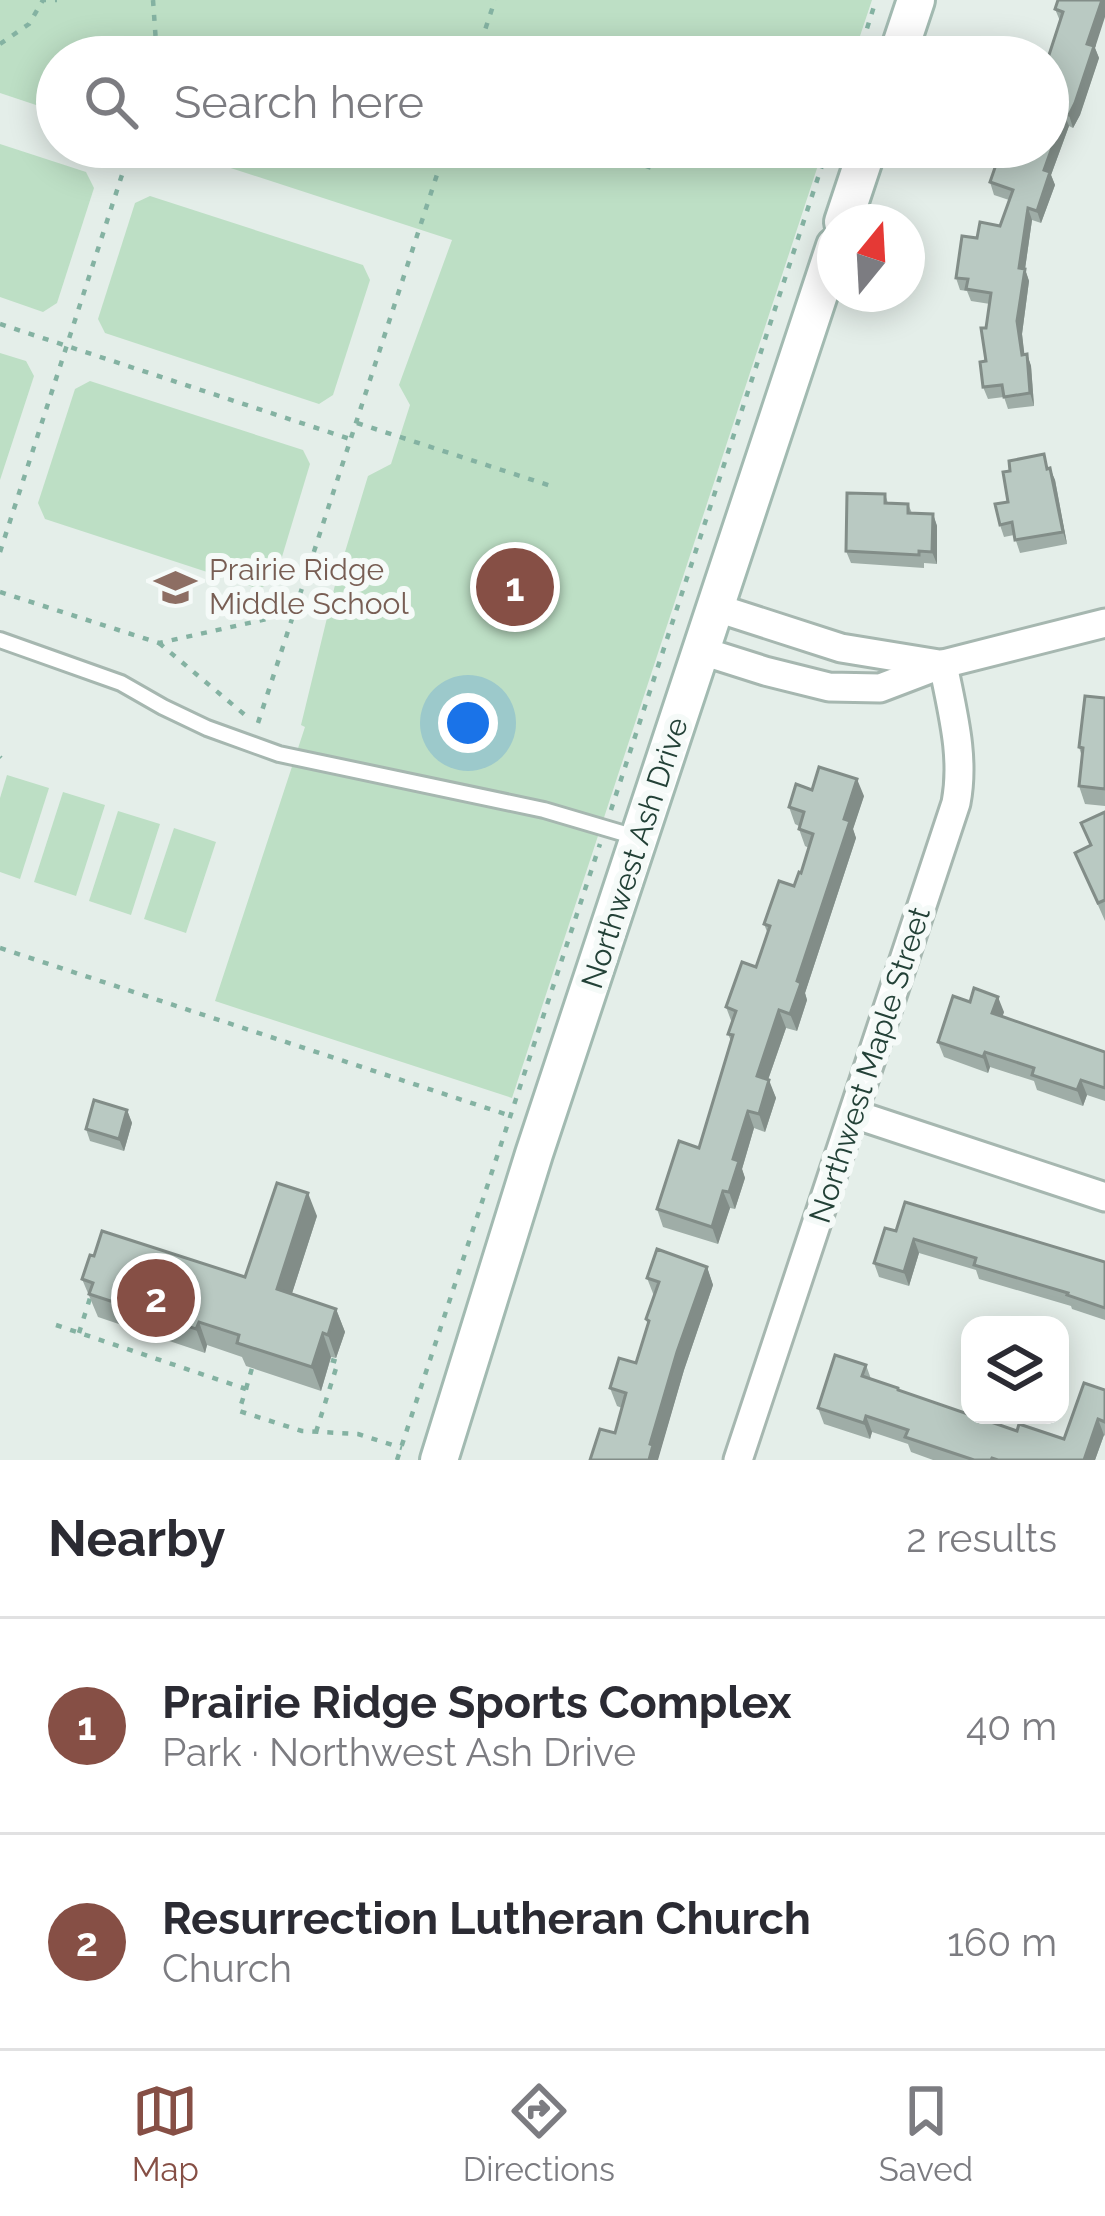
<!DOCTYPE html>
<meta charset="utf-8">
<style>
:root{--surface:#fff;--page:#f2f2f3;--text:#2b2b33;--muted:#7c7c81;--line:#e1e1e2;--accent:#864f45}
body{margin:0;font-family:Raleway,sans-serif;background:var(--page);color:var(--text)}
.controls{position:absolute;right:36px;bottom:36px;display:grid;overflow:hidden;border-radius:24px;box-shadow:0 6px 30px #0003}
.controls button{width:108px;height:108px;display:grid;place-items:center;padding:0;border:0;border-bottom:3px solid var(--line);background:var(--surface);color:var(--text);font:60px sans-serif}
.compass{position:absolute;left:817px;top:204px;width:108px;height:108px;border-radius:50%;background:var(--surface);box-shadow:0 6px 30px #0003;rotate:18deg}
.you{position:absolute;left:468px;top:723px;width:42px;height:42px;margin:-30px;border:9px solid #fff;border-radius:50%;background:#1a73e8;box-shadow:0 0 0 18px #1a73e833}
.badge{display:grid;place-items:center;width:78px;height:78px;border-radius:50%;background:var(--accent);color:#fff;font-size:39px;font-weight:700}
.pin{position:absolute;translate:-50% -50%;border:6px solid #fff;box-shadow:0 3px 12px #0006}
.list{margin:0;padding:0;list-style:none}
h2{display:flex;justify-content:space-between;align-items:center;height:156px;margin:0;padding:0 48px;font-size:51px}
h2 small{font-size:39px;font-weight:400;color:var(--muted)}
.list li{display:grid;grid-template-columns:78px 1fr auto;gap:36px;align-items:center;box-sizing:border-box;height:216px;padding:0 48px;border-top:3px solid var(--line)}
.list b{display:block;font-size:45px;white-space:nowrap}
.list p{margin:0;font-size:39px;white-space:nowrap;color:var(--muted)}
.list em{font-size:39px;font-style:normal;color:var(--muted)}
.icon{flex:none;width:66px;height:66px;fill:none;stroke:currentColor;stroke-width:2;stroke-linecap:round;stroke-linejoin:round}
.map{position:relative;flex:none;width:1105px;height:1460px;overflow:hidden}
.search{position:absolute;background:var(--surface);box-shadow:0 6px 30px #0003;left:36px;right:36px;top:36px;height:132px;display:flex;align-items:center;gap:30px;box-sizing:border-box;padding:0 42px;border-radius:66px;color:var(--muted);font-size:45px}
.sheet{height:588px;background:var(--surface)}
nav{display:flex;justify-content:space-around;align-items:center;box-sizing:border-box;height:168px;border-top:3px solid var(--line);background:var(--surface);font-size:33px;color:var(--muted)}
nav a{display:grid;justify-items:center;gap:6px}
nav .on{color:var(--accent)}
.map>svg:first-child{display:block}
</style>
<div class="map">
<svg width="1105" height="1460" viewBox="0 0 1105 1460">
<rect width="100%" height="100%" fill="#e4eee9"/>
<g fill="#bddfc5">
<polygon points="0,0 872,0 853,57 57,57 57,112 0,93"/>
<polygon points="0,144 86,172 94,188 57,303 43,312 0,297"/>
<polygon points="166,147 824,147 512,1098 215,1001 305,727 301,725 335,585 368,476 391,464 410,405 399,385 452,240"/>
<polygon points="150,196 363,265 370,280 333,395 319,404 105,333 98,319 135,203"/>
<polygon points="0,353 26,361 34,376 0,480"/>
<polygon points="90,381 303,450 310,464 275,580 259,589 45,519 38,503 75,389"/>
<polygon points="7,775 49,788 20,879 0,872 0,798"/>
<polygon points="63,792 105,805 76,896 34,882"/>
<polygon points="118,811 160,824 131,915 89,901"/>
<polygon points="174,828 216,842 186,933 144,919"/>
</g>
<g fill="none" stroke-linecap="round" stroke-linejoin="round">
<defs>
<polyline id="lane" points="0,640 121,683 163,707 207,728 279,754 544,810 639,838"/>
<g id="street">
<polyline points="717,608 841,648 939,664"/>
<polyline points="702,651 765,671 829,687 880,688 943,664 1105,623"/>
<polyline points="854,1114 1105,1197"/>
<path d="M738 1460 956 803C965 756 952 711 943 664"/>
</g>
<g id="secondary">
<polyline points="897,57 916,0"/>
<polyline points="843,222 868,147"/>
<polyline points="439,1460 534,1154 835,246"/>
</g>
</defs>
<use href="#lane" stroke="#a6b7b0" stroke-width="20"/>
<use href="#street" stroke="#a6b7b0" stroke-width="33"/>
<use href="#secondary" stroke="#a2bab1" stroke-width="42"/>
<g stroke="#84b2a2" stroke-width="4.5" stroke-dasharray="6 9" stroke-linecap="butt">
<polyline points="153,0 157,57"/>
<polyline points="0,44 29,24 43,0 57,0"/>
<polyline points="476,57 495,0"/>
<polyline points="858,57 876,0"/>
<polyline points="588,147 652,168"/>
<polyline points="0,324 350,439"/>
<polyline points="357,423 551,486"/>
<polyline points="0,552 131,147"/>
<polyline points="0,592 159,643 294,613"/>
<polyline points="159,643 251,720"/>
<polyline points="258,723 446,147"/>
<polyline points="0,757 1,758"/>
<polyline points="611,810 828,147"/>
<polyline points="0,948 511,1116"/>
<polyline points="56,1325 246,1389 239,1411 302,1431 358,1434 402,1448"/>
<polyline points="79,1333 90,1298"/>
<polyline points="246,1389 252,1368"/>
<polyline points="316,1432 338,1362 331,1360"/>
<polyline points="397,1460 600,844"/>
</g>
<use href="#lane" stroke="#fff" stroke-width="14"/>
<use href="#street" stroke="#fff" stroke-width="27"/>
<use href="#secondary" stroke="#fff" stroke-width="36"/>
</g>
<g fill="#9fada7">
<polygon points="1058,0 1095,48 1099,58 1080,115 1073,128 1069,126 1051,175 1055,185 1041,223 1032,220 1025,269 1029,281 1022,334 1024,354 1027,354 1031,366 1034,406 1008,409 1004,397 988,399 983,387 986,328 990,304 971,301 967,291 960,290 956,278 977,238 1000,226 1009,200 994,195 990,182 996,166 990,153 1048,147 1060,21 1055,9"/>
<polygon points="396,147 430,147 427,157"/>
<polygon points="1049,468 1055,480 1067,544 1020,553 1014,535 1004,537 1000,525 1008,502"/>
<polygon points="885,494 888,503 908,504 912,513 933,514 937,526 937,564 924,563 924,568 851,563 846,551"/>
<polygon points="1105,698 1105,806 1085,804 1079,786 1082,757 1079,747"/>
<polygon points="812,790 864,796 853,829 856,838 805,993 807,1000 797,1031 786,1028 768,1080 776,1098 765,1132 754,1128 742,1169 745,1178 735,1209 730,1208 718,1244 663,1227 657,1209 699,1148 731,1041 728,1034 732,1023 726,1007 756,967 768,934 764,924 794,886 801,873 809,848 805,846 799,829 799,826 795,824 789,807"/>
<polygon points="1105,812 1105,921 1075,853 1090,846 1081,823"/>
<polygon points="970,1002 1004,1012 1002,1017 1105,1052 1105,1101 1087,1095 1083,1106 1037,1090 1034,1081 990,1067 988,1073 944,1057 938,1042"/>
<polygon points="127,1110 132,1123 124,1151 90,1141 86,1129"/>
<polygon points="317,1216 292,1293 336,1309 345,1332 336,1358 331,1357 321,1391 246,1366 242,1357 207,1345 205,1353 98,1317 82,1279 94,1256 245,1277"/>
<polygon points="896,1231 1105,1262 1105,1320 1072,1309 1071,1306 979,1279 976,1270 919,1253 909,1286 879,1277 874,1263"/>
<polygon points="707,1267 713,1285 684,1370 658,1458 615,1433 622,1408 617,1406 610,1388 636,1363 648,1325 646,1319 654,1296 647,1278"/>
<polygon points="866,1365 871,1379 898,1388 899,1391 1017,1431 1064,1439 1105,1390 1105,1436 1104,1435 1095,1460 933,1460 911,1452 908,1444 872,1432 870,1439 824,1424 818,1408"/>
</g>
<g fill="#828d88">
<polygon points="1102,0 1105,0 1105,17 1095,48 1099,58 1080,115 1073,128 1069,115 1087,44"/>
<polygon points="1064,114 1069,126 1051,175 1055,185 1041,223 1037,211 1044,170"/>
<polygon points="1028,208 1032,220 1025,269 1029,281 1022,334 1026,367 1022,355 1017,321 1019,268"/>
<polygon points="1027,354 1031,366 1034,406 1030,393"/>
<polygon points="1050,468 1055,480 1067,544 1063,532"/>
<polygon points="933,514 937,526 937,564 932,552"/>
<polygon points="857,779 864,796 853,829 856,838 805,993 807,1000 797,1031 790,1014 797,981"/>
<polygon points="998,997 1004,1012 998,1029 992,1013"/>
<polygon points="779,1010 786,1028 763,1094 757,1076"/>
<polygon points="985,1052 990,1067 988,1073 983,1057"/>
<polygon points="769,1080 776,1098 765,1132 759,1114"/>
<polygon points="1081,1080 1087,1095 1083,1106 1077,1090"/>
<polygon points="127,1110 132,1123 124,1151 119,1139"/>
<polygon points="748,1111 754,1128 742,1169 745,1178 735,1209 729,1192 733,1159"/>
<polygon points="723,1191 730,1208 718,1244 712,1227"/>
<polygon points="308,1193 317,1216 286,1312 277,1289"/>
<polygon points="914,1239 919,1253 909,1286 904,1272"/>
<polygon points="707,1267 713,1285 684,1370 658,1460 649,1460 650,1444 677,1352"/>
<polygon points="336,1309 345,1332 336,1358 328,1335"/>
<polygon points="199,1322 207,1345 205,1353 196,1329"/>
<polygon points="323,1333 331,1357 321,1391 312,1367"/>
<polygon points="866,1416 872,1432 870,1439 864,1423"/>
<polygon points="1098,1419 1104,1435 1095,1460 1084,1460"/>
</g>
<g fill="#b9c9c2" stroke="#828d88" stroke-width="3">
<polygon points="1058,0 1102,0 1087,44 1094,46 1075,103 1069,115 1064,114 1044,170 1050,172 1037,211 1028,208 1019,268 1025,269 1017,321 1022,355 1027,354 1030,393 1004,397 1002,385 983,387 980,362 986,361 981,328 986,328 991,293 966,289 968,279 956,278 962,236 977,238 980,222 1000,226 1013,190 990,182 999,156 990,153 992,147 1048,147 1048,58 1063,12 1055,9"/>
<polygon points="1044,454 1047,469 1050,468 1063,532 1015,540 1012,522 1000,525 995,504 1008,502 1003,472 1010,471 1009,461"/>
<polygon points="847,493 885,494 885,503 908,504 908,513 933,514 932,552 919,551 919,555 846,551"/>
<polygon points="1085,696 1105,698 1105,789 1079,786 1083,748 1079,747"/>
<polygon points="819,767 857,779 844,819 850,821 797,981 801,983 790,1014 779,1010 757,1076 769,1080 759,1114 748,1111 733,1159 739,1161 729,1192 723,1191 712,1227 657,1209 679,1141 699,1148 733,1035 728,1034 736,1011 726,1007 742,962 756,967 770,926 764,924 779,881 794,886 799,872 801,873 813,834 799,829 804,812 789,807 796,784 812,790"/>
<polygon points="1105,812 1105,900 1098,903 1075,853 1091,845 1081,823"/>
<polygon points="974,988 998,997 992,1013 1105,1052 1105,1088 1081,1080 1077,1090 1032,1075 1034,1068 985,1052 983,1057 938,1042 953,996 970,1002"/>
<polygon points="94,1100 127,1110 119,1139 86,1129"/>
<polygon points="277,1183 308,1193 277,1289 336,1309 328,1335 323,1333 312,1367 237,1343 239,1335 199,1322 196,1329 89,1294 93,1283 82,1279 90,1255 94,1256 102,1231 245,1277"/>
<polygon points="905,1202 1105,1262 1105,1308 1067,1295 1068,1293 974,1265 976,1258 914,1239 904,1272 874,1263 885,1228 896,1231"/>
<polygon points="657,1249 707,1267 677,1352 650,1444 653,1445 649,1460 590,1460 600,1429 615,1433 626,1393 610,1388 619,1358 636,1363 649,1321 646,1319 659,1282 647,1278"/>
<polygon points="835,1355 866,1365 862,1376 898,1388 898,1390 1017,1431 1019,1424 1064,1439 1084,1383 1105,1390 1105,1422 1098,1419 1084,1460 998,1460 992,1458 991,1460 974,1460 905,1437 908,1430 866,1416 864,1423 818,1408"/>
</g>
<defs>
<symbol id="school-bare" viewBox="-9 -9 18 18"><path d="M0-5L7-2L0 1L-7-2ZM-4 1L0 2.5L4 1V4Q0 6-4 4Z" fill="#8d6e63" stroke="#f5faf8" stroke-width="2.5" paint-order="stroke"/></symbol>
</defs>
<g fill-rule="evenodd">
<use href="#school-bare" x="146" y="558" width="59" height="59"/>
</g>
<g text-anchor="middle" stroke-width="12" stroke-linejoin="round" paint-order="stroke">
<g font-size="30" fill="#785e54" stroke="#f5faf8" text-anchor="start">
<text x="209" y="580">Prairie Ridge<tspan x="209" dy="34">Middle School</tspan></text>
</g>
<g font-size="30" fill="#234137" stroke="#f5faf8">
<text transform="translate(635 853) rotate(-72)" y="10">Northwest Ash Drive</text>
<text transform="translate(870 1065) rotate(-72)" y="10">Northwest Maple Street</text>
</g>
</g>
</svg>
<div class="controls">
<button><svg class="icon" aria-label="layers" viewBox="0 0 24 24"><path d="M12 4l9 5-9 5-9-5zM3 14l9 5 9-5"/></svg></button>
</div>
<svg class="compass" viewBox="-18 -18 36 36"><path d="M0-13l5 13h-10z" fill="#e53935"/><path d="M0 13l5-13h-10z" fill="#7c7c81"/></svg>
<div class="you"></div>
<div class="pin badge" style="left:515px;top:587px">1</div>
<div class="pin badge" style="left:156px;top:1298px">2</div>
<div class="search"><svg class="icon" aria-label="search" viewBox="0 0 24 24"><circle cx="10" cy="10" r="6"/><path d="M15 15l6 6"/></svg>Search here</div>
</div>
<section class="sheet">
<h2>Nearby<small>2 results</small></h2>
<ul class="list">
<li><span class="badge">1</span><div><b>Prairie Ridge Sports Complex</b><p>Park · Northwest Ash Drive</p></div><em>40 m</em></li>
<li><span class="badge">2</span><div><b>Resurrection Lutheran Church</b><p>Church</p></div><em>160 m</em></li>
</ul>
</section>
<nav>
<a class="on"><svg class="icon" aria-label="map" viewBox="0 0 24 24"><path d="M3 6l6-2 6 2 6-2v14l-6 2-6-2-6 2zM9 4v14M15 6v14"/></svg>Map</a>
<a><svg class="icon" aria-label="directions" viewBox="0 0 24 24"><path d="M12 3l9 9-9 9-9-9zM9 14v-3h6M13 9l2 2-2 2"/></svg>Directions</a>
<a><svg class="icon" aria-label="saved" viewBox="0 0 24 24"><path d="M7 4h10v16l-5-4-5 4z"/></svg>Saved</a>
</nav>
